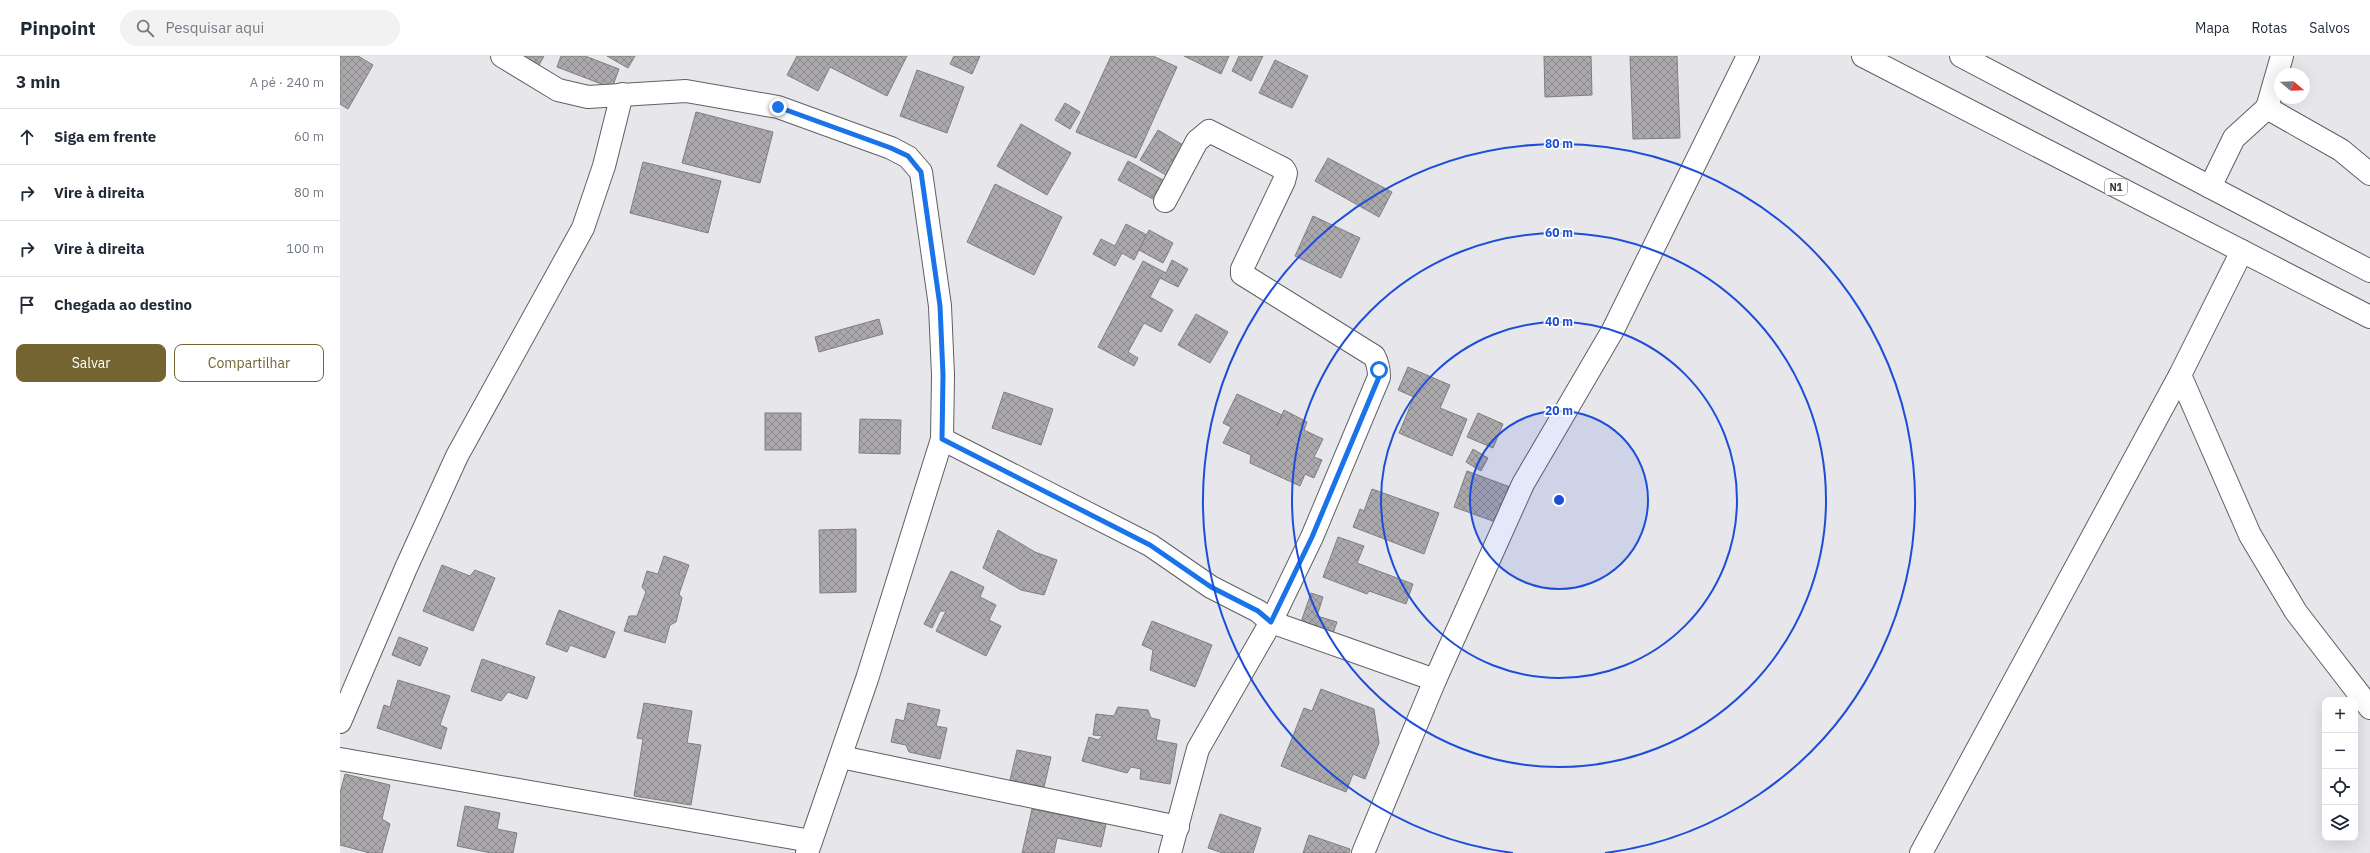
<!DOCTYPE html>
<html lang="pt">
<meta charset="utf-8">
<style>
:root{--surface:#fff;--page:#f2f2f3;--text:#1f2937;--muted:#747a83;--line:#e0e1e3;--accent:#736432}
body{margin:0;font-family:"IBM Plex Sans",sans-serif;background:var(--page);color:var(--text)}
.controls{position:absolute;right:12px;bottom:12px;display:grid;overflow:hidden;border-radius:8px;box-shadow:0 4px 16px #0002}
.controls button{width:36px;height:36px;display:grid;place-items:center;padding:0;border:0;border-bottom:1px solid var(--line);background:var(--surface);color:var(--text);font:20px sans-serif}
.compass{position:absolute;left:1934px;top:12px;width:36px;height:36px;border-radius:50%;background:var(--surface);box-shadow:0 4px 16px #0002;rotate:109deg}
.stop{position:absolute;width:12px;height:12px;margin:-9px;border:3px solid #1a73e8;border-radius:50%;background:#fff}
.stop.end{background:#1a73e8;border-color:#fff;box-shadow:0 1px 4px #0008}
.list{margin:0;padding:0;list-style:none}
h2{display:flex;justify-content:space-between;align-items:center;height:52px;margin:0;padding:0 16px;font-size:17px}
h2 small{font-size:13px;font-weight:400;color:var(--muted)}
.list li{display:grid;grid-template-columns:26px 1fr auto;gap:12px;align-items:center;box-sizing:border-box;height:56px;padding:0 16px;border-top:1px solid var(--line)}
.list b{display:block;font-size:15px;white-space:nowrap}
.list em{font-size:13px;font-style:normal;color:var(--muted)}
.actions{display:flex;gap:8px;padding:12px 16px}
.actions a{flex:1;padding:9px 0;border:1px solid var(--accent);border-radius:8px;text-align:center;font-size:14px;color:var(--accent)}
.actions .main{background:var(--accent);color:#fff}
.icon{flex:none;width:22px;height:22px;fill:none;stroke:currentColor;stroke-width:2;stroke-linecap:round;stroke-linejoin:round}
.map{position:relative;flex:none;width:2030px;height:797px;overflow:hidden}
header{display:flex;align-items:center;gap:24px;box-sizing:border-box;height:56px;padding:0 20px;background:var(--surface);border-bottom:1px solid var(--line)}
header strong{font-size:19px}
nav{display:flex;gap:22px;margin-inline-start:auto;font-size:14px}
.search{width:280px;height:36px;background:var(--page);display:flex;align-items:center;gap:10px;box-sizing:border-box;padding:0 14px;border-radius:22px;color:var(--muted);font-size:15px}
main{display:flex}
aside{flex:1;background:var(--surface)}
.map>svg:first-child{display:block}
</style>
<header>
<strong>Pinpoint</strong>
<div class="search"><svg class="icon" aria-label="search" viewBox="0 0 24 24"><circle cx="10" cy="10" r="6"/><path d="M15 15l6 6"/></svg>Pesquisar aqui</div>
<nav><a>Mapa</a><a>Rotas</a><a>Salvos</a></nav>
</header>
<main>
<aside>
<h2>3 min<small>A pé · 240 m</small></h2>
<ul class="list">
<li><svg class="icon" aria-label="ahead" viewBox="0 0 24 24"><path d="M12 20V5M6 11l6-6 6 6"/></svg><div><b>Siga em frente</b></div><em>60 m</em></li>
<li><svg class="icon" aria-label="right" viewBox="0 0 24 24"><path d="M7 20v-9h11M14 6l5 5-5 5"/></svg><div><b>Vire à direita</b></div><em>80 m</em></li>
<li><svg class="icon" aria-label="right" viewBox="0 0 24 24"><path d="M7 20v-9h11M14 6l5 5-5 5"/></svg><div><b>Vire à direita</b></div><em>100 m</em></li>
<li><svg class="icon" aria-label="arrive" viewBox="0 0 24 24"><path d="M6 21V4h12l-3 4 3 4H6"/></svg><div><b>Chegada ao destino</b></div></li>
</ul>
<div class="actions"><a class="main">Salvar</a><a>Compartilhar</a></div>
</aside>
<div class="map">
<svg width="2030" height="797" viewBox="0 0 2030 797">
<defs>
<pattern id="building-cross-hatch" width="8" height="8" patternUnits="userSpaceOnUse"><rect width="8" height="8" fill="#aba8ac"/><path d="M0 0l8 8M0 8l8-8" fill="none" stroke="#8c8a8d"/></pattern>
</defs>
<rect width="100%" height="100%" fill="#e6e6eb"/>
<g fill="url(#building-cross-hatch)" stroke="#817e81">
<polygon points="0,0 18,0 33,9 8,53 0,48"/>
<polygon points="184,0 204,0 199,9"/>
<polygon points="221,0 245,0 279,13 272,32 217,11"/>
<polygon points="267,0 295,0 288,12"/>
<polygon points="457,0 567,0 547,40 490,11 478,35 447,19"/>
<polygon points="614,0 640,0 632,18 610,8"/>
<polygon points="771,0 813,0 837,11 796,102 736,76"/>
<polygon points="844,0 889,0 881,18"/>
<polygon points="899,0 923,0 911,25 892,15"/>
<polygon points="1204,0 1251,0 1252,39 1205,41"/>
<polygon points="1290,0 1337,0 1340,82 1293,83"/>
<polygon points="935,4 968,20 952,52 919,37"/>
<polygon points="577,14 624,31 607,77 560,60"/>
<polygon points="725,47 740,56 730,73 715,64"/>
<polygon points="356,56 433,76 420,127 342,107"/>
<polygon points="681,68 731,97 707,139 657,110"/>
<polygon points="818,74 843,89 826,119 800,104"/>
<polygon points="988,102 1052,136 1039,161 975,125"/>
<polygon points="788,105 823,124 813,143 778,124"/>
<polygon points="303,106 381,125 368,177 290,157"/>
<polygon points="655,128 722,161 694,219 627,186"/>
<polygon points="973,160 1020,182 1001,222 955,200"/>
<polygon points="786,168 807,179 794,204 782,197 775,210 753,198 761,183 775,190"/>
<polygon points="809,174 833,187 823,207 799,194"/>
<polygon points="832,204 848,213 838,231 820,222 810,241 833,254 821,276 804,267 788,296 798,302 794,310 758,291 803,205 826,217"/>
<polygon points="856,258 888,276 870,307 838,289"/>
<polygon points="539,263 543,278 479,296 475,281"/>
<polygon points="1068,311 1110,329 1100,352 1127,363 1112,400 1059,377 1074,341 1058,334"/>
<polygon points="664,336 713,353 701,389 652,372"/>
<polygon points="897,338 942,359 937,370 944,354 967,366 964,374 983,383 974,401 982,404 974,422 965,418 960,430 910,407 911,399 883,387 891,371 883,367"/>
<rect x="425" y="357" width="36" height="37"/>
<polygon points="1138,357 1163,368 1153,392 1127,381"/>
<polygon points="520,363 561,364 560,398 519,397"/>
<polygon points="1133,393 1148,402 1141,415 1126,406"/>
<polygon points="1127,415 1170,431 1158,467 1114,451"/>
<polygon points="1032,433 1099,457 1084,498 1013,471 1020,453 1024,455"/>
<polygon points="516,473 516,536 480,537 479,474"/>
<polygon points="658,474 695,496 717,504 704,539 681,534 643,512"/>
<polygon points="998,481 1024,490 1017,507 1073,528 1066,548 1029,535 1027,538 983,521"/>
<polygon points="324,500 349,509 339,538 342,542 336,566 330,569 325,587 284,575 289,560 297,560 306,536 302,531 307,515 318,518"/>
<polygon points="102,509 130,520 135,514 155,522 133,575 83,555"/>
<polygon points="611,515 644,531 640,541 656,549 649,564 661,570 646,600 596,575 606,555 600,555 592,572 584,568"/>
<polygon points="971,537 983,541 977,560 997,566 991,583 959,572"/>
<polygon points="219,554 275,576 265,602 230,589 227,596 206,588"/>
<polygon points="812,565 872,589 855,631 810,614 813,594 802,589"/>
<polygon points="59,581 88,592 80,610 52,599"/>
<polygon points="142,603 195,621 187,643 168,636 161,645 131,635"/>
<polygon points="58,624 110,640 100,669 107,672 101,693 37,672 44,649 50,651"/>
<polygon points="981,633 1034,653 1039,687 1025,723 1013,718 1006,736 941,710 964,652 972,655"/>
<polygon points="304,647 352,655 347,687 361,689 351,749 294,740 303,683 297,682"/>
<polygon points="568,647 600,654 596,670 607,672 600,703 569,696 566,689 551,686 556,663 564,665"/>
<polygon points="778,651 808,654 811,662 820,664 816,684 837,688 830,728 800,723 801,713 791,711 787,717 742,705 749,681 758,684 763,680 753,679 756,658 774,660"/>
<polygon points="677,694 711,701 704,731 670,724"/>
<polygon points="5,718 50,729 42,763 50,768 42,797 30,797 0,789 0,737"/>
<polygon points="125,750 160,757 157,773 177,777 173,797 151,797 117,790"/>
<polygon points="692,753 766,768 761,791 717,782 714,797 682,797"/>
<polygon points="880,758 921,772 913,797 883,797 868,792"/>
<polygon points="969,779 1010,793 1009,797 963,797"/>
</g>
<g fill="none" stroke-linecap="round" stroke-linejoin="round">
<defs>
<g id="street">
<polyline points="162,0 218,34 248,41 346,35 438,51 551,92 568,101 581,116 600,250 603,319 602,383 527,623 467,797"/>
<polyline points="1927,52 1942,0"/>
<polyline points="1870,131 1894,82 1927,52 2001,94 2030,118"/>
<path d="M825 145 857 85 869 75 944 113 946 117 944 125 902 213V218L1034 300C1038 307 1039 313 1039 321L972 481 931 566 858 693 830 797"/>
<polyline points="1840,319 1910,479 1956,556 2030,652"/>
<polyline points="602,383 810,489 871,531 918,555 931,566 1095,624"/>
<polyline points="0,666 66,512 117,400 243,172 264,110 282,38"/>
<polyline points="501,701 838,771"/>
<polyline points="0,703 471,785"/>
<polyline points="1023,797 1095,624 1183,428 1273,274 1408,0"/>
<polyline points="1581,797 1840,319 1902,195"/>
</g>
<g id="highway">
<polyline points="1523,0 2030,261"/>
<polyline points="1621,0 2030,215"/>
</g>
</defs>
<use href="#street" stroke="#606064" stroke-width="24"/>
<use href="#highway" stroke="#606064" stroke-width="24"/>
<use href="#street" stroke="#fff" stroke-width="22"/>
<use href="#highway" stroke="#fff" stroke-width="22"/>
</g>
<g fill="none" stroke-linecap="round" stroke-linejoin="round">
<polyline stroke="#1a73e8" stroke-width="5" points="438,51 551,92 568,100 581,116 600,250 603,319 602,383 810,489 871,531 918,555 931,566 972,481 1039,321 1039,314"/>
</g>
<circle cx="1219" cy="444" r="89" fill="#1d4ed8" fill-opacity=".12"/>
<g fill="none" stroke="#1d4ed8" stroke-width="2">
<circle cx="1219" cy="444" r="89"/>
<circle cx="1219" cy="444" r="178"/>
<circle cx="1219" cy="444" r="267"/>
<path d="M1173 797A356 356 0 1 1 1265 797"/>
</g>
<g text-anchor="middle" stroke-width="3.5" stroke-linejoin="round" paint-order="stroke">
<rect fill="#fff" stroke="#737374" stroke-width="1" x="1765" y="123" width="22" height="16" rx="3"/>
<g font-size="10" font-weight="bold" fill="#373738">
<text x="1776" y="135">N1</text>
</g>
</g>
<circle cx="1219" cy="444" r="6" fill="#1d4ed8" stroke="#fff" stroke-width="2"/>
<g font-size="12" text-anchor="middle" font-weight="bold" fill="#1d4ed8" stroke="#fff" stroke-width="3.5" stroke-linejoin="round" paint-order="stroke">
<text x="1219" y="92">80 m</text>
<text x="1219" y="181">60 m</text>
<text x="1219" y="270">40 m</text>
<text x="1219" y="359">20 m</text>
</g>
</svg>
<div class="controls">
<button>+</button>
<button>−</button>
<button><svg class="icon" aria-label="locate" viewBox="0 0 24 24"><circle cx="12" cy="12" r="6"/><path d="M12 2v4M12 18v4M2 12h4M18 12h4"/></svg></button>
<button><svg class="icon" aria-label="layers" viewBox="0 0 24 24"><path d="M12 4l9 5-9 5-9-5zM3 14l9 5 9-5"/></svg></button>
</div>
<svg class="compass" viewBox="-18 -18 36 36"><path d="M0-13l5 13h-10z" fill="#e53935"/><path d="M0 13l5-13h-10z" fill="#747a83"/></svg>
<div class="stop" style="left:1039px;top:314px"></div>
<div class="stop end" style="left:438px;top:51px"></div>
</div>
</main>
